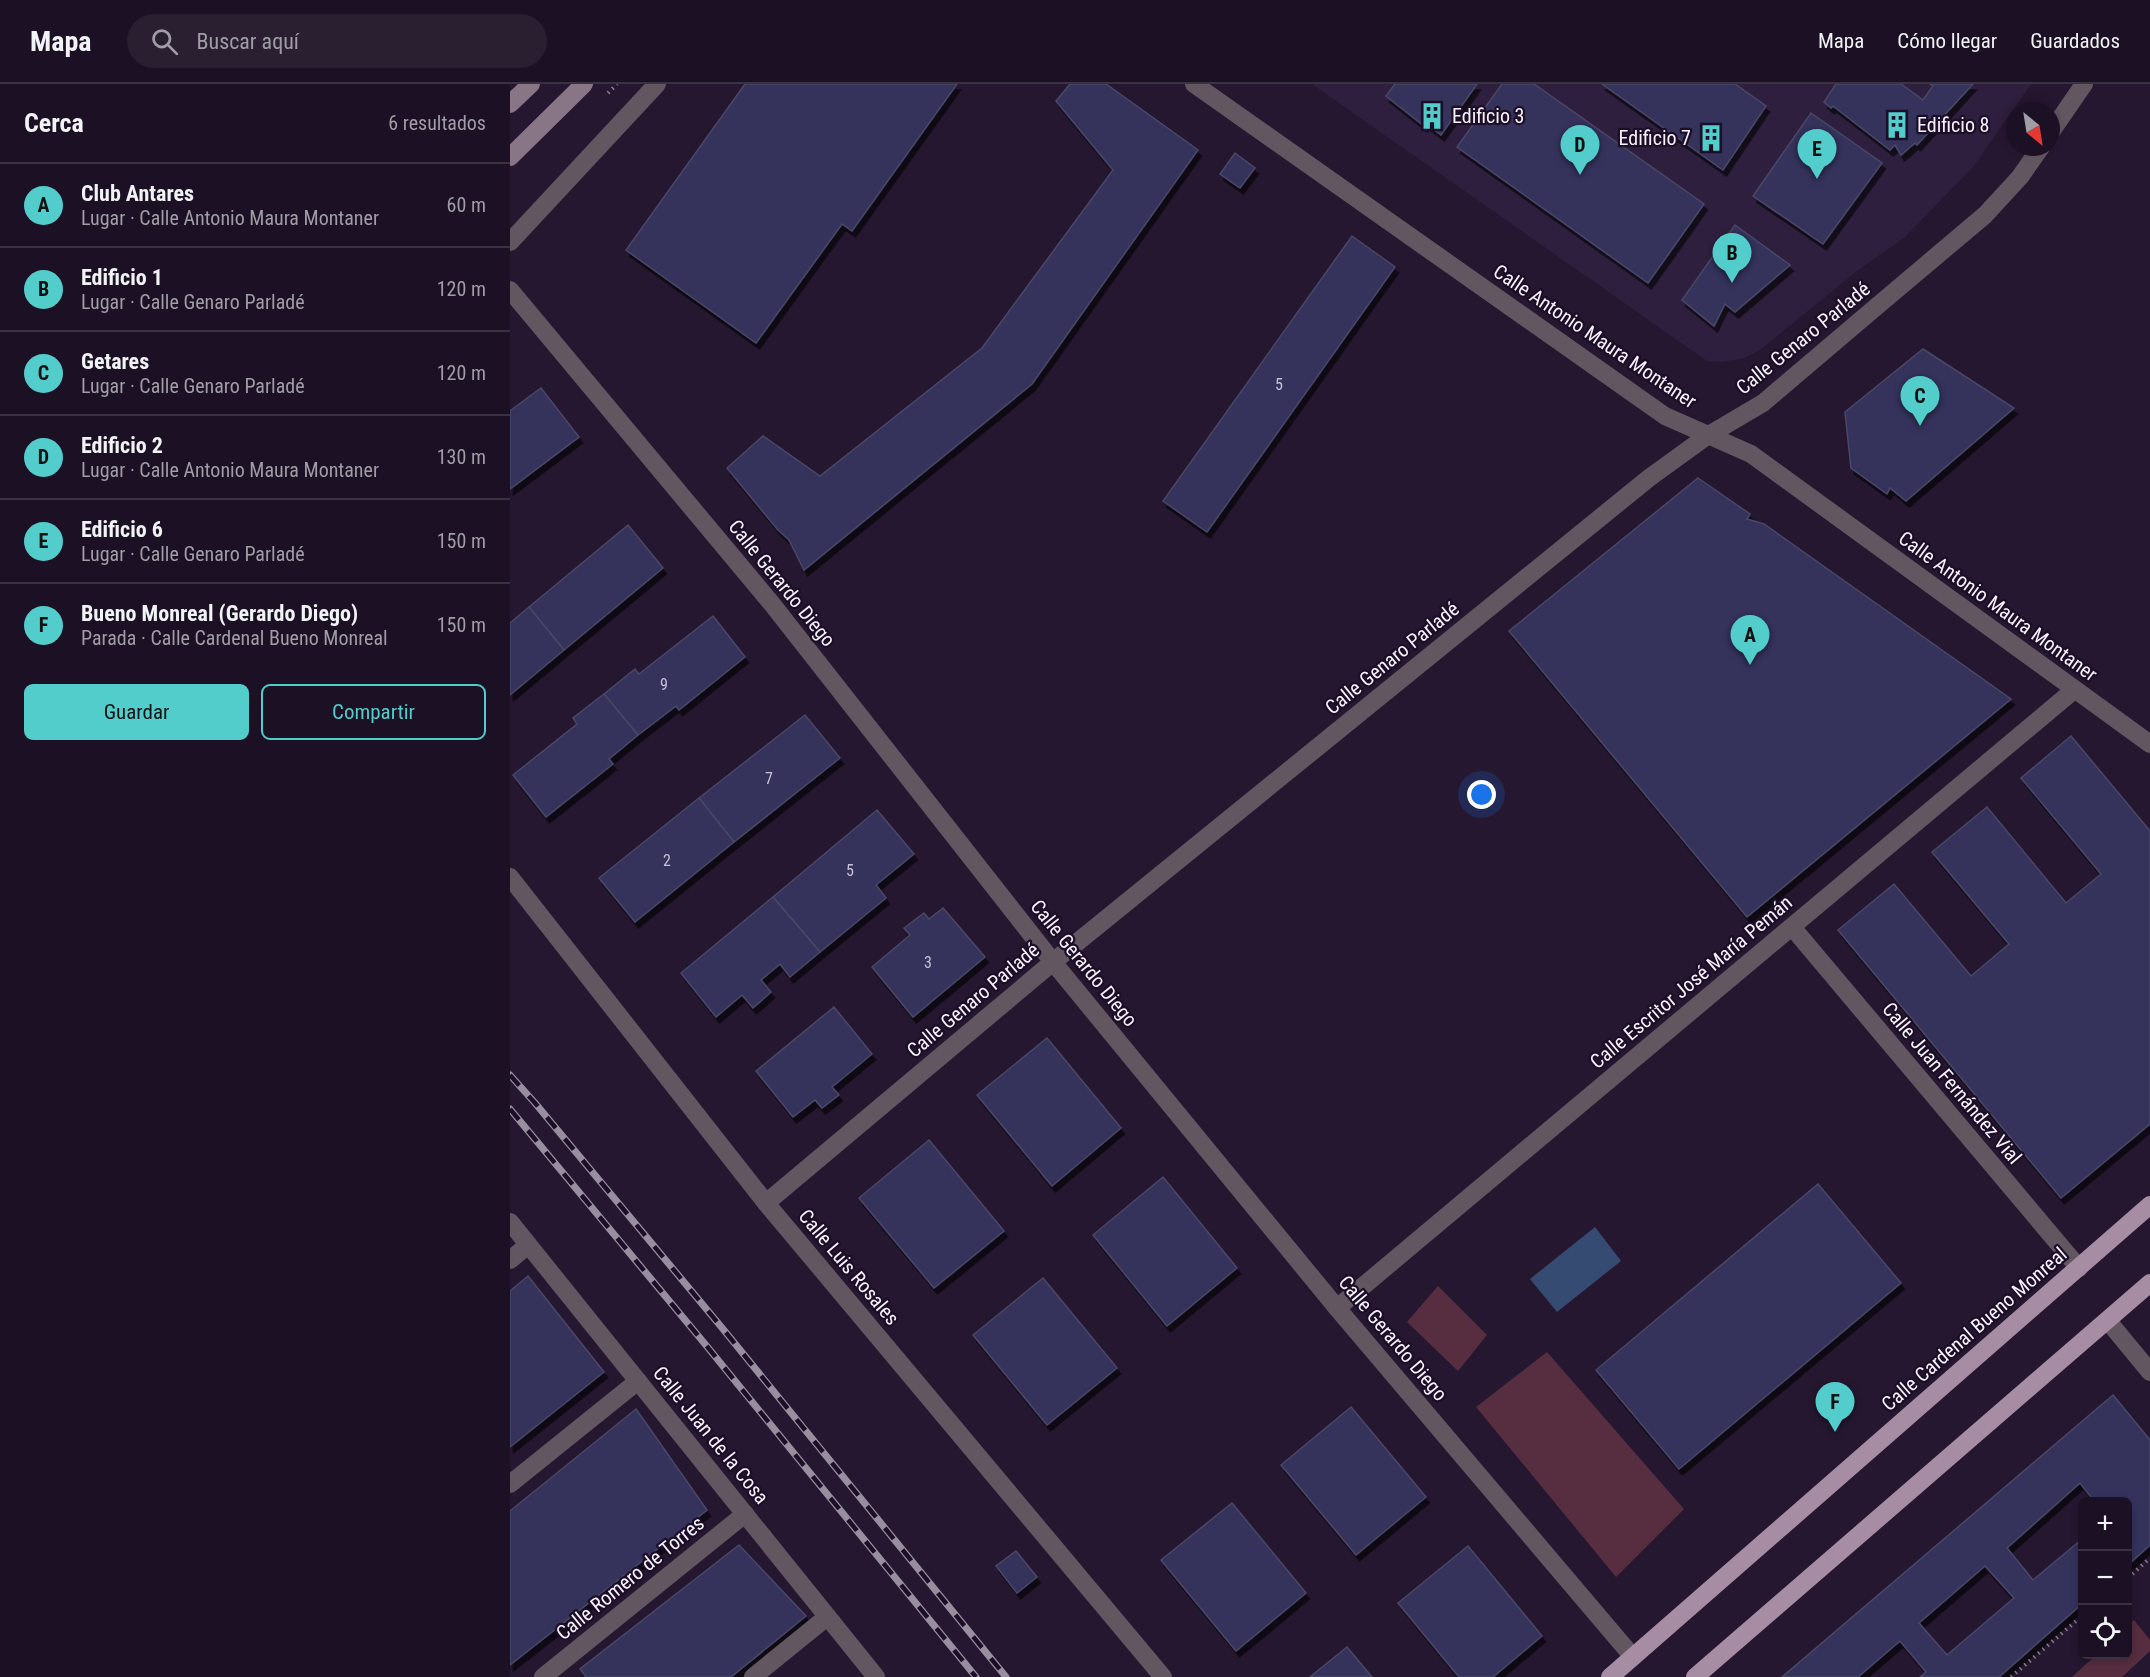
<!DOCTYPE html>
<html lang="es">
<meta charset="utf-8">
<style>
:root{--surface:#1c1124;--page:#291f31;--text:#f1f3f6;--muted:#a09da6;--line:#3a3141;--accent:#52cdcc}
body{margin:0;font-family:"Roboto Condensed",sans-serif;background:var(--page);color:var(--text)}
.controls{position:absolute;right:18px;bottom:18px;display:grid;overflow:hidden;border-radius:9px;box-shadow:0 3px 9px #0003}
.controls button{width:54px;height:54px;display:grid;place-items:center;padding:0;border:0;border-bottom:2px solid var(--line);background:var(--surface);color:var(--text);font:30px sans-serif}
.compass{position:absolute;left:1496px;top:18px;width:54px;height:54px;border-radius:50%;background:var(--surface);box-shadow:0 3px 9px #0003;rotate:150deg}
.you{position:absolute;left:972px;top:711px;width:21px;height:21px;margin:-15px;border:4px solid #fff;border-radius:50%;background:#1a73e8;box-shadow:0 0 0 9px #1a73e833}
.badge{display:grid;place-items:center;width:39px;height:39px;border-radius:50%;background:var(--accent);color:#111;font-size:20px;font-weight:700}
.pin{position:absolute;translate:-50% -50px;filter:drop-shadow(0 2px 3px #0008)}
.pin::after{content:'';position:absolute;top:32px;width:21px;height:18px;background:inherit;clip-path:polygon(0 0,100% 0,50% 100%)}
.list{margin:0;padding:0;list-style:none}
h2{display:flex;justify-content:space-between;align-items:center;height:78px;margin:0;padding:0 24px;font-size:26px}
h2 small{font-size:20px;font-weight:400;color:var(--muted)}
.list li{display:grid;grid-template-columns:39px 1fr auto;gap:18px;align-items:center;box-sizing:border-box;height:84px;padding:0 24px;border-top:2px solid var(--line)}
.list b{display:block;font-size:22px;white-space:nowrap}
.list p{margin:0;font-size:20px;white-space:nowrap;color:var(--muted)}
.list em{font-size:20px;font-style:normal;color:var(--muted)}
.actions{display:flex;gap:12px;padding:18px 24px}
.actions a{flex:1;padding:14px 0;border:2px solid var(--accent);border-radius:9px;text-align:center;font-size:21px;color:var(--accent)}
.actions .main{background:var(--accent);color:#111}
.icon{flex:none;width:33px;height:33px;fill:none;stroke:currentColor;stroke-width:2;stroke-linecap:round;stroke-linejoin:round}
.map{position:relative;flex:none;width:1640px;height:1593px;overflow:hidden}
header{display:flex;align-items:center;gap:36px;box-sizing:border-box;height:84px;padding:0 30px;background:var(--surface);border-bottom:2px solid var(--line)}
header strong{font-size:28px}
nav{display:flex;gap:33px;margin-inline-start:auto;font-size:21px}
.search{width:420px;height:54px;background:var(--page);display:flex;align-items:center;gap:15px;box-sizing:border-box;padding:0 21px;border-radius:33px;color:var(--muted);font-size:22px}
main{display:flex}
aside{flex:1;background:var(--surface)}
.map>svg:first-child{display:block}
</style>
<header>
<strong>Mapa</strong>
<div class="search"><svg class="icon" aria-label="search" viewBox="0 0 24 24"><circle cx="10" cy="10" r="6"/><path d="M15 15l6 6"/></svg>Buscar aquí</div>
<nav><a>Mapa</a><a>Cómo llegar</a><a>Guardados</a></nav>
</header>
<main>
<aside>
<h2>Cerca<small>6 resultados</small></h2>
<ul class="list">
<li><span class="badge">A</span><div><b>Club Antares</b><p>Lugar · Calle Antonio Maura Montaner</p></div><em>60 m</em></li>
<li><span class="badge">B</span><div><b>Edificio 1</b><p>Lugar · Calle Genaro Parladé</p></div><em>120 m</em></li>
<li><span class="badge">C</span><div><b>Getares</b><p>Lugar · Calle Genaro Parladé</p></div><em>120 m</em></li>
<li><span class="badge">D</span><div><b>Edificio 2</b><p>Lugar · Calle Antonio Maura Montaner</p></div><em>130 m</em></li>
<li><span class="badge">E</span><div><b>Edificio 6</b><p>Lugar · Calle Genaro Parladé</p></div><em>150 m</em></li>
<li><span class="badge">F</span><div><b>Bueno Monreal (Gerardo Diego)</b><p>Parada · Calle Cardenal Bueno Monreal</p></div><em>150 m</em></li>
</ul>
<div class="actions"><a class="main">Guardar</a><a>Compartir</a></div>
</aside>
<div class="map">
<svg width="1640" height="1593" viewBox="0 0 1640 1593">
<defs>
<filter id="shadow"><feDropShadow dx="3.5" dy="6" stdDeviation="0" flood-color="#0009"/></filter>
</defs>
<rect width="100%" height="100%" fill="#251730"/>
<polygon fill="#2f1f3e" points="802,0 1521,0 1463,83 1395,153 1347,187 1250,266 1234,274 1213,278 1197,277"/>
<g fill="#562e40">
<polygon points="928,1202 977,1251 948,1287 897,1238"/>
<polygon points="1037,1268 1174,1425 1106,1493 966,1323"/>
<polygon points="1624,1536 1640,1556 1640,1567 1612,1593 1562,1593 1586,1571 1618,1570 1618,1542"/>
</g>
<polygon fill="#364b71" points="1085,1143 1111,1177 1047,1228 1020,1195"/>
<g fill="#35325b" stroke="#484866" stroke-width="1.5" fill-rule="evenodd" filter="url(#shadow)">
<polygon points="235,0 447,0 342,147 332,140 246,259 116,166"/>
<polygon points="560,0 596,0 688,66 522,300 294,486 279,456 268,446 217,384 253,352 310,392 472,264 603,86 546,17"/>
<polygon points="885,0 967,0 931,51 915,39 914,42 876,12"/>
<polygon points="992,0 1024,0 1194,120 1138,199 947,63"/>
<polygon points="1092,0 1225,0 1256,22 1213,86"/>
<polygon points="1326,0 1391,0 1413,16 1423,2 1420,0 1463,0 1407,61 1405,59 1391,71 1385,61 1380,66 1323,22 1321,24 1314,18"/>
<polygon points="1301,29 1372,79 1313,160 1243,112"/>
<polygon points="725,69 745,84 730,104 710,90"/>
<polygon points="1225,141 1280,181 1225,228 1215,220 1204,242 1172,216"/>
<polygon points="842,152 885,183 697,448 653,417"/>
<polygon points="1413,265 1504,324 1396,417 1380,404 1377,410 1341,384 1335,328"/>
<polygon points="31,304 69,353 0,405 0,327"/>
<polygon points="1188,394 1240,430 1237,435 1254,440 1501,615 1237,833 999,547"/>
<polygon points="118,441 153,484 54,566 19,523"/>
<polygon points="19,523 54,566 0,611 0,539"/>
<polygon points="203,532 235,573 169,626 166,622 128,651 94,610 125,585 129,590"/>
<polygon points="94,610 128,651 99,675 103,680 36,733 3,691 67,640 63,634"/>
<polygon points="295,631 330,674 224,758 189,714"/>
<polygon points="1561,652 1640,747 1640,1040 1551,1114 1328,846 1384,800 1461,892 1499,860 1422,768 1477,723 1556,819 1591,790 1511,694"/>
<polygon points="189,714 224,758 125,838 89,794"/>
<polygon points="367,726 404,770 366,801 376,814 310,868 263,813"/>
<polygon points="263,813 310,868 280,893 270,880 251,896 261,908 243,924 232,911 206,933 171,889"/>
<polygon points="433,824 475,873 403,933 362,883 400,851 394,844 414,829 419,835"/>
<polygon points="324,923 362,970 322,1003 329,1011 312,1024 305,1016 283,1033 246,987"/>
<polygon points="537,954 611,1044 542,1102 467,1011"/>
<polygon points="419,1056 494,1147 424,1204 349,1114"/>
<polygon points="653,1093 727,1184 657,1242 583,1151"/>
<polygon points="1308,1100 1391,1199 1169,1385 1086,1286"/>
<polygon points="18,1192 94,1288 0,1363 0,1207"/>
<polygon points="533,1194 607,1284 537,1341 463,1251"/>
<path d="M1603 1311 1640 1356V1461L1618 1481V1418H1585L1570 1399 1497 1464 1523 1496 1572 1455V1520L1489 1593H1410L1416 1588 1390 1557 1348 1593H1272ZM1475 1482 1504 1514 1437 1571 1409 1539Z"/>
<polygon points="841,1323 916,1413 846,1471 771,1381"/>
<polygon points="126,1325 197,1426 0,1581 0,1427"/>
<polygon points="722,1419 796,1509 726,1567 651,1476"/>
<polygon points="229,1461 296,1532 221,1593 76,1593 70,1585"/>
<polygon points="958,1462 1032,1552 983,1593 949,1593 888,1519"/>
<polygon points="506,1467 527,1493 507,1509 486,1482"/>
<polygon points="837,1563 862,1593 800,1593"/>
</g>
<g fill="none" stroke-linecap="round" stroke-linejoin="round">
<g stroke="#83798c" stroke-width="4" stroke-dasharray="1.5 4.5" stroke-linecap="butt">
<polyline points="98,9 107,0"/>
<polyline points="1618,1494 1640,1474"/>
<polyline points="1501,1593 1572,1532"/>
</g>
<g stroke="#625660" stroke-width="18">
<polyline points="684,0 1155,332 1241,370 1640,660"/>
<polyline points="1541,48 1574,0"/>
<polyline points="0,158 147,0"/>
<polyline points="0,206 262,520 543,878 827,1224 1123,1573"/>
<polyline points="0,793 256,1119 653,1593"/>
<polyline points="1282,843 1569,1184"/>
<polyline points="256,1119 543,878 1139,394 1197,352 1253,319 1366,223 1475,131 1510,93 1531,63"/>
<polyline points="0,1138 366,1593"/>
<polyline points="0,1176 18,1161"/>
<polyline points="827,1224 1564,606"/>
<polyline points="1598,1237 1640,1288"/>
<polyline points="0,1400 128,1297"/>
<polyline points="33,1593 235,1430"/>
<polyline points="243,1593 317,1533"/>
</g>
<g stroke="#887586" stroke-width="18">
<polyline points="0,20 21,0"/>
<polyline points="0,73 74,0"/>
</g>
<g stroke="#a68da3" stroke-width="18">
<polyline points="1100,1593 1640,1121"/>
<polyline points="1185,1593 1640,1199"/>
</g>
<defs>
<g id="rail">
<polyline points="0,991 25,1019 213,1245 496,1593"/>
<polyline points="0,1025 195,1260 466,1593"/>
</g>
</defs>
<use href="#rail" stroke="#978e9f" stroke-width="7"/>
<use href="#rail" stroke="#1b0e26" stroke-width="4.5" stroke-dasharray="14" stroke-linecap="butt"/>
</g>
<defs>
<symbol id="building-bare" viewBox="-9 -9 18 18"><path d="M-4-6H4V6H1V3H-1V6H-4ZM-2.5-4.3h1.7v1.8h-1.7ZM.8-4.3h1.7v1.8H.8ZM-2.5-1h1.7V.8h-1.7ZM.8-1h1.7V.8H.8Z" fill="#52cdcc" stroke="#1b0e26" stroke-width="2.5" paint-order="stroke"/></symbol>
</defs>
<g fill-rule="evenodd">
<use href="#building-bare" x="903" y="13" width="38" height="38"/>
<use href="#building-bare" x="1368" y="22" width="38" height="38"/>
<use href="#building-bare" x="1182" y="35" width="38" height="38"/>
</g>
<g text-anchor="middle" stroke-width="4.5" stroke-linejoin="round" paint-order="stroke">
<g font-size="16" fill="#c6c2d4">
<text x="769" y="306">5</text>
<text x="154" y="606">9</text>
<text x="259" y="700">7</text>
<text x="157" y="782">2</text>
<text x="340" y="792">5</text>
<text x="418" y="884">3</text>
</g>
<g font-size="20" fill="#f7f2fd" stroke="#1b0e26" text-anchor="start">
<text x="942" y="39">Edificio 3</text>
<text x="1407" y="48">Edificio 8</text>
<text x="1181" y="61" text-anchor="end">Edificio 7</text>
</g>
<g font-size="20" fill="#f7f2fd" stroke="#1b0e26">
<text transform="translate(1085 252) rotate(34)" y="7">Calle Antonio Maura Montaner</text>
<text transform="translate(1293 254) rotate(-39)" y="7">Calle Genaro Parladé</text>
<text transform="translate(272 499) rotate(51)" y="7">Calle Gerardo Diego</text>
<text transform="translate(1488 522) rotate(36)" y="7">Calle Antonio Maura Montaner</text>
<text transform="translate(882 574) rotate(-39)" y="7">Calle Genaro Parladé</text>
<text transform="translate(574 879) rotate(51)" y="7">Calle Gerardo Diego</text>
<text transform="translate(1181 898) rotate(-40)" y="7">Calle Escritor José María Pemán</text>
<text transform="translate(463 916) rotate(-40)" y="7">Calle Genaro Parladé</text>
<text transform="translate(1442 999) rotate(50)" y="7">Calle Juan Fernández Vial</text>
<text transform="translate(339 1183) rotate(50)" y="7">Calle Luis Rosales</text>
<text transform="translate(1464 1245) rotate(-41)" y="7">Calle Cardenal Bueno Monreal</text>
<text transform="translate(883 1254) rotate(50)" y="7">Calle Gerardo Diego</text>
<text transform="translate(201 1351) rotate(51)" y="7">Calle Juan de la Cosa</text>
<text transform="translate(120 1494) rotate(-39)" y="7">Calle Romero de Torres</text>
</g>
</g>
</svg>
<div class="controls">
<button>+</button>
<button>−</button>
<button><svg class="icon" aria-label="locate" viewBox="0 0 24 24"><circle cx="12" cy="12" r="6"/><path d="M12 2v4M12 18v4M2 12h4M18 12h4"/></svg></button>
</div>
<svg class="compass" viewBox="-18 -18 36 36"><path d="M0-13l5 13h-10z" fill="#e53935"/><path d="M0 13l5-13h-10z" fill="#a09da6"/></svg>
<div class="you"></div>
<div class="pin badge" style="left:1240px;top:581px">A</div>
<div class="pin badge" style="left:1222px;top:199px">B</div>
<div class="pin badge" style="left:1410px;top:342px">C</div>
<div class="pin badge" style="left:1070px;top:91px">D</div>
<div class="pin badge" style="left:1307px;top:95px">E</div>
<div class="pin badge" style="left:1325px;top:1348px">F</div>
</div>
</main>
